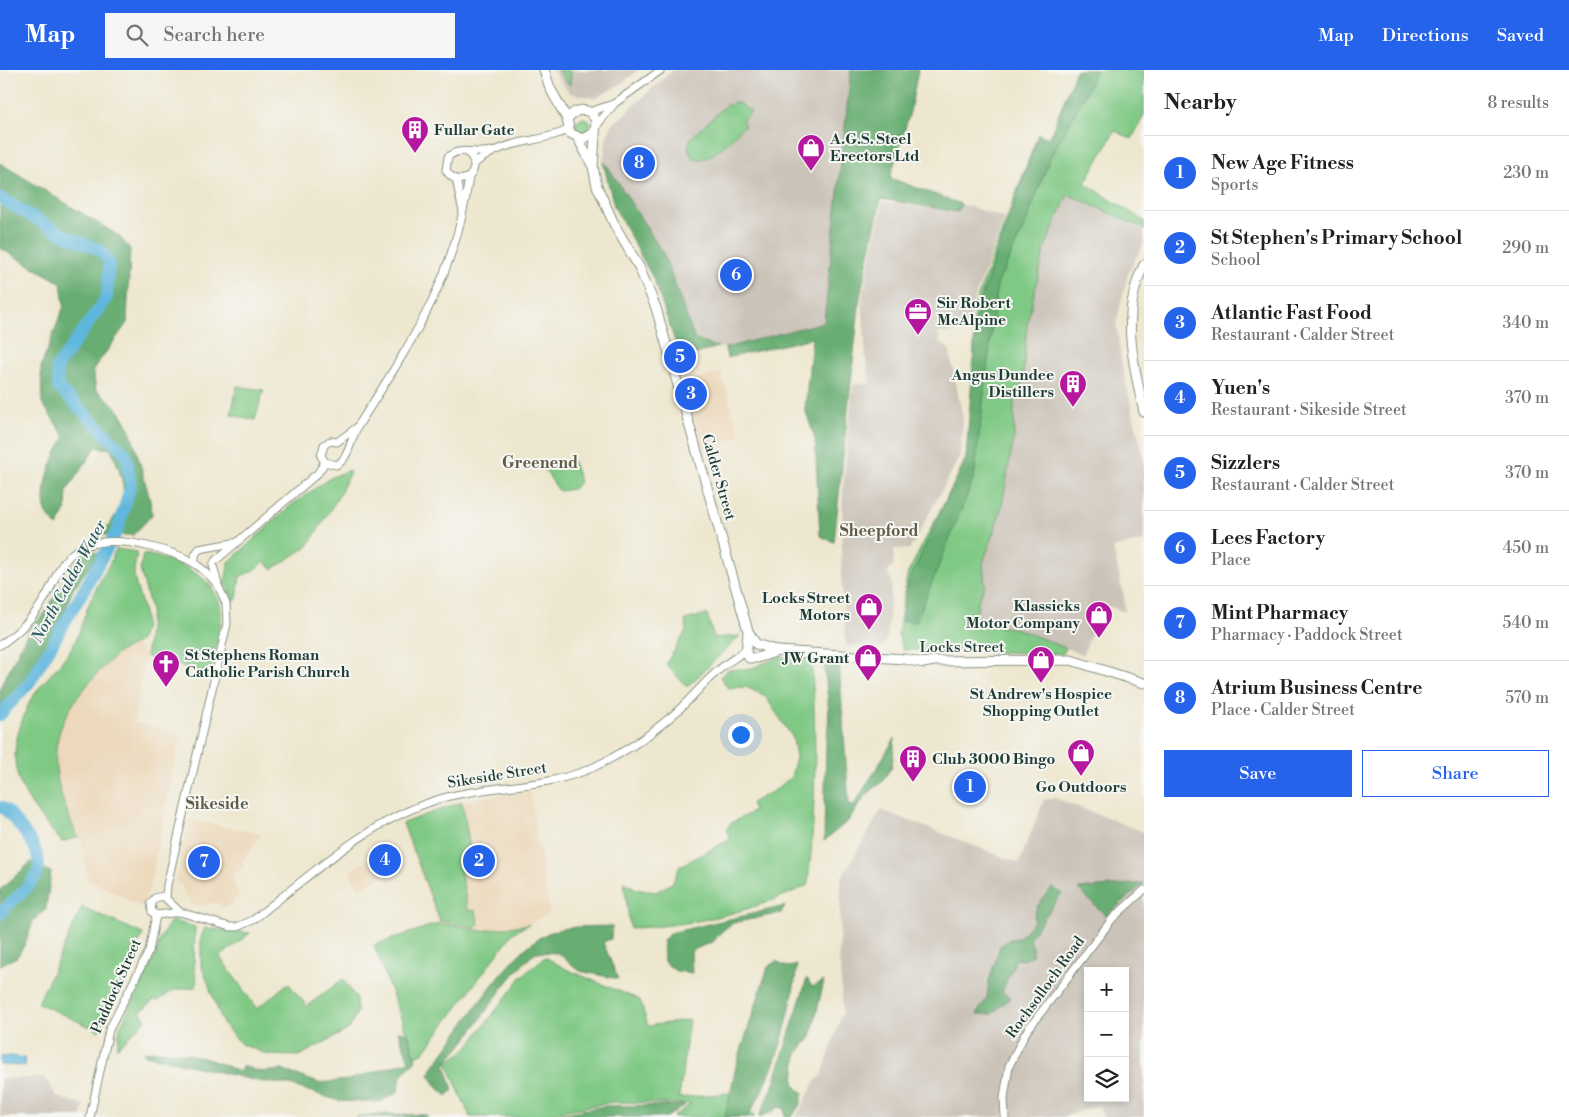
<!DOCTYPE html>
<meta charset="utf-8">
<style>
:root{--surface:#fff;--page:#f6f6f6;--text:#202124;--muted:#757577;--line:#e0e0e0;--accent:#2563eb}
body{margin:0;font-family:"Libre Bodoni",serif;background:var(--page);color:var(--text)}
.controls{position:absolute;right:15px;bottom:15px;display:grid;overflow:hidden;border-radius:0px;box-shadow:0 2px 8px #0003}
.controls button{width:45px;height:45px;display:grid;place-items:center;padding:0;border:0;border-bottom:1px solid var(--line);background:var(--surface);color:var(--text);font:25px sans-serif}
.you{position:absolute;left:740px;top:664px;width:18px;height:18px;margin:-12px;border:4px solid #fff;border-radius:50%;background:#1a73e8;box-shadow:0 0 0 8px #1a73e833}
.badge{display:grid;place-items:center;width:32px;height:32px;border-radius:50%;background:var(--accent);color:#fff;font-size:16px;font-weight:700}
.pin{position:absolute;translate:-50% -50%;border:2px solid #fff;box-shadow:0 1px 5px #0006}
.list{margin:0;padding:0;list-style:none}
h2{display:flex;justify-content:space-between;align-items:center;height:65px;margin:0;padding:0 20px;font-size:21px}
h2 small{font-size:16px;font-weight:400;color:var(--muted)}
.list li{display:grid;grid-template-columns:32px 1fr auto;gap:15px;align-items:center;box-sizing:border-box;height:75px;padding:0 20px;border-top:1px solid var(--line)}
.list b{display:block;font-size:19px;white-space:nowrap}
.list p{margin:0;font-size:16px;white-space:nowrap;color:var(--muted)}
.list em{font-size:16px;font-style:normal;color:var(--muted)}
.actions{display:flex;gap:10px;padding:15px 20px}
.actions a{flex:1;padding:11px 0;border:1px solid var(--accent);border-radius:0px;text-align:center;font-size:18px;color:var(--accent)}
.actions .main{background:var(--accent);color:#fff}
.icon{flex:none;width:28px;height:28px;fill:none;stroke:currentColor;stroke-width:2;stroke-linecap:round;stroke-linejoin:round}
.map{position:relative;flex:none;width:1144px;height:1047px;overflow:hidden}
header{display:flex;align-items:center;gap:30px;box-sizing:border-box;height:70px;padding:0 25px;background:var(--accent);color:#fff}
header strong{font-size:24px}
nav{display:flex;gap:28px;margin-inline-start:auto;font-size:18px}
.search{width:350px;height:45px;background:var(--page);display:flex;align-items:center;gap:12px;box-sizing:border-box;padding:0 18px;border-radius:0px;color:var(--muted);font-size:19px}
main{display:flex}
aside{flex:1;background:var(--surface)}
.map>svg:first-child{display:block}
</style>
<header>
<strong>Map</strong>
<div class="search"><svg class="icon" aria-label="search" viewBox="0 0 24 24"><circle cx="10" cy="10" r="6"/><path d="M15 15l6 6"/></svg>Search here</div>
<nav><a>Map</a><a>Directions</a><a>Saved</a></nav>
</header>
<main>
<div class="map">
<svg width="1144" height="1047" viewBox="0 0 1144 1047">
<rect width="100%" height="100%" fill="#f6f6f2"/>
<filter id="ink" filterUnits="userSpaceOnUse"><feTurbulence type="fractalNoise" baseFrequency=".02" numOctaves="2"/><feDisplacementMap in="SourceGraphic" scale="10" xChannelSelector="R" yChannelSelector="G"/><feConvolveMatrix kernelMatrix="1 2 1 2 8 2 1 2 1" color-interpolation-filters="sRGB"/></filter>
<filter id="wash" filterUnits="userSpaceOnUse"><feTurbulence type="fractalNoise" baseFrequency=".0096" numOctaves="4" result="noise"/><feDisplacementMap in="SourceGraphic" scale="20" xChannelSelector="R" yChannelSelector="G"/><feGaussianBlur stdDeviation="1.12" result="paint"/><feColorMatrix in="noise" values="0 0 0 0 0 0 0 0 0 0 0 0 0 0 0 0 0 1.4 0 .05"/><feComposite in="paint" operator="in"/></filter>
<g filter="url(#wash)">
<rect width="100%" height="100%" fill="#eee7cf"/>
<g fill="#ecd8ba">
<polygon points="721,303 740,366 703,380 686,312"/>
<polygon points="136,574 146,587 134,652 181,664 149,819 141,837 88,809 83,777 67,742 58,717 56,694 57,671 64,648 76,627 121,580"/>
<polygon points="530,722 550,843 529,854 482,861 439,853 401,753 458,732 483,727"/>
<polygon points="189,749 261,764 242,791 244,798 231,805 239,827 233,829 234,834 223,838 220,834 209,833 207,837 190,834 191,829 187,827 181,815 176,813"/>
<polygon points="388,778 397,781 397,790 380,808 359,819 350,801"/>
</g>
<g fill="#cbc3b8" fill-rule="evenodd">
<polygon points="552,0 638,0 620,15 595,28 570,23"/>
<polygon points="673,0 852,0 824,252 725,278 708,276 702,270 695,270 664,185 607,95 603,92 607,66 612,55"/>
<polygon points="1069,123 1144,161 1144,172 1128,204 1116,253 1122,296 1144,389 1144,471 1113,478 1124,527 1125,542 1102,534 1083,585 1015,558 977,555 977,533 985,515 983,493 1001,440 1014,367 1014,327 1022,321 1027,254 1046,175"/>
<polygon points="883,132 958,142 961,134 1005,148 972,235 970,261 939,263 940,272 949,279 963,349 959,388 910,479 894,479 893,495 889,500 888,506 892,510 887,570 881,578 846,575 841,506 843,417 853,315 870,313 866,289 862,228"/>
<path d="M1055 728 1144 762V1047H1103L1099 1035 1063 1047H796L815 1012 822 1005 843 941 839 886 841 809 881 740 1019 793 1044 730ZM1088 901H1125V1028H1088Z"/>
<polygon points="45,1007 57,1027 84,1035 81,1047 0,1047 0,1009"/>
</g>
<g fill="#80c985" stroke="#50835c">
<polygon points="558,0 571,1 570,15 558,1"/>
<polygon points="1079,0 1144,0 1144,45 1132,69 1115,61 1085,113 1144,151 1144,159 1068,124 1045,177 1027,254 1022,321 1014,327 1014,367 1001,440 983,493 985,515 977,533 977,555 1015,558 1066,578 1063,584 942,580 903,580 898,563 907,505 966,390 974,303 974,237 1038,64 1051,68"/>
<path d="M733 33H739L751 42 742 51 745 55C731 68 713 93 693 89L688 78 690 69 727 34 730 36Z"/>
<circle cx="583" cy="56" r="8"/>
<polygon points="237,316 264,320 255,350 231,345"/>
<polygon points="572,389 580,412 573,419 559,421 542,396"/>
<polygon points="349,400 350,402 340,424 308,476 273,499 264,492 254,501 240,506 237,529 233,531 225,512 229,492 290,436 330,408"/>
<path d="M116 479 137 482C136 488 135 494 134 501 134 522 150 541 143 564 140 576 125 577 117 584 52 646 38 683 78 767L62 772C16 720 0 696 31 629 42 612 58 598 69 582 80 566 83 547 91 529 99 511 109 498 116 479Z"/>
<path d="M143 484C175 490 225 507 221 550 219 567 214 585 210 603L146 587 151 540 140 499Z"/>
<polygon points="707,544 714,568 740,566 687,617 666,594 686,561 685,550"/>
<path d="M811 586C817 663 816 738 808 815 755 841 689 857 630 858L624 812 637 819 656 822 673 812 680 796 731 769 726 760 731 753 754 741 751 733 777 719 791 707 796 687 793 668 765 626 746 617 728 618 720 607 727 600 752 598 779 587Z"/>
<polygon points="462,732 471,784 467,790 459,793 468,840 476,841 479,854 475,858 440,851 403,753"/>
<polygon points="82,837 143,864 99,961 38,933"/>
<polygon points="173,851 195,857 194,895 197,913 195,917 174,920 158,931 154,930 140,942 146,950 117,978 120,957 155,887 161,867 170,852"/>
<polygon points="439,853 482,861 529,854 513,863 423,983 415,986 374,875"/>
<polygon points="205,858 250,863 220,887 257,939 288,913 307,936 343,909 356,928 357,942 349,959 299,986 269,985 241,974 223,954 201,894 201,867"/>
<polygon points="545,887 566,899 640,930 648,956 689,950 679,1028 730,1023 755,1047 673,1047 691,1034 613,1032 530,1047 470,1047 447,993 467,978 522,906"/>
</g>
<g fill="#68ad72" stroke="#447553">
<polygon points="851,0 918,0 910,42 890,108 961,134 958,142 881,129 860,226 834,472 820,466 815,369 805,339 812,268 727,288 725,278 824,252"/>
<polygon points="1076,0 1096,0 1088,19 1050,88 1026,153 997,215 974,408 916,552 902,551 908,513 966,388 977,239 1038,67 1049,70"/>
<path d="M603 92 607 95 664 185 695 270C704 271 709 276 718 277L690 286 688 280H678L654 210 614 136Z"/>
<path d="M0 93 119 166 130 179 127 253 93 300 96 320C130 344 130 360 141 397 146 417 150 424 152 445L133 465H103C108 456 115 447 120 438 129 421 118 396 111 379L96 377 67 420 66 440 57 457C54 453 50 449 47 444 37 424 54 384 65 367L42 333 41 297 64 236 61 213 0 178Z"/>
<polygon points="89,481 99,483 73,519 61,550 32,604 0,639 0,618 29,560 45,543 74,493"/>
<path d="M823 589 839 591 849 736 854 735 895 668 892 696 882 712 866 725 849 750 824 771 826 670C832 644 826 616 823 589Z"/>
<polygon points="31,792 51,802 46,839 33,851 25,874 17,887 0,895 0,820"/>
<polygon points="1144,813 1106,846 1078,819"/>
<path d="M1052 818 1062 823 1029 869 1033 878 1032 885 1025 890 1016 889 1002 922 1011 927 992 944H977L987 928 989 911 1000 876 1010 869 1019 868 1034 851C1033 837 1043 829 1052 818Z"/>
<polygon points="785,836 781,843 733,853 722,861 714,871 691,881 692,903 676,901 664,892 663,871 670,863"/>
<path d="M612 856 611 869 603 872 618 909 580 901 558 883 536 882C499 913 478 960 445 994L453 1020 447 1026 438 1018 429 1005 434 995C463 959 507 882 548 863 568 855 591 857 612 856Z"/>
<path d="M777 891C783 897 789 898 797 895 791 947 776 1003 747 1047H725L736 996 768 897Z"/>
<polygon points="807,908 812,917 824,911 811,967 797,984 794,1012 797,1019 803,1022 801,1033 792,1047 785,1047 785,1039 779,1037 772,1042 759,1047 773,1016"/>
<path d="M398 961 408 963 416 990 401 1006 398 1022 380 1032 339 1031 290 1015 257 1011 146 985 143 982C173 978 213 988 239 1002L243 996 261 1002 282 1000 319 1013 348 1010 409 991Z"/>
<polygon points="685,1035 667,1047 545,1047 605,1036"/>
<polygon points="380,1044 426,1045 428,1047 356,1047"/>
</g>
<polygon fill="#60b7dd" stroke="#407a88" points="11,986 24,988 25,996 0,995 0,987"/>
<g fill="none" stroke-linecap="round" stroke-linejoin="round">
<g stroke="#60b7dd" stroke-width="12">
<polyline points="0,128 62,164 100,180 109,192 107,227 57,297 58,317 126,384 131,415 117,461 81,525 30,612 0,645"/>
<path d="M0 737 5 739C19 756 52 787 33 810 24 823 10 832 0 844"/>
</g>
</g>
</g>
<g filter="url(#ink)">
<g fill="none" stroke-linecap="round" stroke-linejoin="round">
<defs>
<g id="minor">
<polyline points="590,42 613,34"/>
<polyline points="597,55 615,33 661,0"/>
<path d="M474 94C508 67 534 75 568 60"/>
<path d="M469 107C460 112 451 109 446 100L448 87C459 76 476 85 490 81"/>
<polyline points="456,109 462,137"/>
<path d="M356 358 337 372 330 371 324 375 321 386 325 392 336 395C349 390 351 367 358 356 411 273 456 207 469 107 476 99 476 90 468 83"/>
<polyline points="215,491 318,403 325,392"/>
<polyline points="195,492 195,485 199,479 233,473"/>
<path d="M0 575C18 563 34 547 45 528 52 517 56 502 65 491 85 466 123 470 151 477 177 483 200 492 216 513"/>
<polyline points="166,828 167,815 227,554 226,534 218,515 213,495"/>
<path d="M180 842 163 826 155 828 151 833 152 842 157 845 180 842 230 857H237L253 850C312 804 369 749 443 728 493 714 546 719 594 697 620 685 646 668 667 650 684 637 697 620 713 605 723 595 735 588 746 580"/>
<polyline points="90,1047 109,960 149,881 156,845"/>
<polyline points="1005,1047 1004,1028 1009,996 1026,962 1113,848 1144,820"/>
</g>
<g id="major">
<polyline points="544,0 550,18 567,49 570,63 582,69 594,63"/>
<path d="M567 49C574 41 580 38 590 42L596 50 593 97 597 116 615 156 639 197 656 238 748 561 756 574 778 581 905 589 923 593 934 591 1071 590 1144 613"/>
<polyline points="578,68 592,95"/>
<path d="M1144 195C1120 243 1133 293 1144 342"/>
<polyline points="748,563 746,583 749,588 757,588 778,581"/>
</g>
</defs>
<use href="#minor" stroke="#869282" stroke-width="9"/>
<use href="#major" stroke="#869282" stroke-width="11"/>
<use href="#minor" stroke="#fff" stroke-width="7"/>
<use href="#major" stroke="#fff" stroke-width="9"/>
</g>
</g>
<defs>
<symbol id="building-pin" viewBox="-11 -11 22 30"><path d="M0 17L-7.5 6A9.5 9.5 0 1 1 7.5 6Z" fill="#b5179e" stroke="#f6f6f2"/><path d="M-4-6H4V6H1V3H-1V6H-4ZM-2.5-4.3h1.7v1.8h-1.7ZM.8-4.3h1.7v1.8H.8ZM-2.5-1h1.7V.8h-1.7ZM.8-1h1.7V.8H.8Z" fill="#fff"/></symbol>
<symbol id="shop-pin" viewBox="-11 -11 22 30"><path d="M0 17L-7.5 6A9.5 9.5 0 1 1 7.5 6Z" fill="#b5179e" stroke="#f6f6f2"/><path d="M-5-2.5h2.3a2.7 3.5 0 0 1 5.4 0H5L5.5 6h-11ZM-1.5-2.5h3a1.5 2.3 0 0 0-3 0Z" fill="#fff"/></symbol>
<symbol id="office-pin" viewBox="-11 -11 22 30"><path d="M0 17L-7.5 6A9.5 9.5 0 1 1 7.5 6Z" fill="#b5179e" stroke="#f6f6f2"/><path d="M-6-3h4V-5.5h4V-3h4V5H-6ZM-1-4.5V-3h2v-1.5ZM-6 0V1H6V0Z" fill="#fff"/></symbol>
<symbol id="church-pin" viewBox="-11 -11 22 30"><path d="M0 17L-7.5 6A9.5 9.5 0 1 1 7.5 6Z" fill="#b5179e" stroke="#f6f6f2"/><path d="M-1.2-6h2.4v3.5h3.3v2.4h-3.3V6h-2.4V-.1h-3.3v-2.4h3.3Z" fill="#fff"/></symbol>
</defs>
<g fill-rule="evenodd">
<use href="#building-pin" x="399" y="44" width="32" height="43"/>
<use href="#shop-pin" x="795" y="62" width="32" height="43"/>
<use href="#office-pin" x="902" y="226" width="32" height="43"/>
<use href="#building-pin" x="1057" y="298" width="32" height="43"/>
<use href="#shop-pin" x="853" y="521" width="32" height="43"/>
<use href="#shop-pin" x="1083" y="529" width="32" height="43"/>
<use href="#shop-pin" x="852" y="572" width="32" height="43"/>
<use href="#shop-pin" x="1025" y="574" width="32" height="43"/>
<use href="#church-pin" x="150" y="578" width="32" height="43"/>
<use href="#shop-pin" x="1065" y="667" width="32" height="43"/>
<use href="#building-pin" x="897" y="673" width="32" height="43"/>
</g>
<g text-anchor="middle" stroke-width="4" stroke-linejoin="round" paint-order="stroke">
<g font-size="15" font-weight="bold" fill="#1f3d34" stroke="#f6f6f2" text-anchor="start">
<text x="434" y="65">Fullar Gate</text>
<text x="830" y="74">A.G.S. Steel<tspan x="830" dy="17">Erectors Ltd</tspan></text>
<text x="937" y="238">Sir Robert<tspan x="937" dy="17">McAlpine</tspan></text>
<text x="1054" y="310" text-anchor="end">Angus Dundee<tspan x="1054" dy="17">Distillers</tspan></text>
<text x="850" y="533" text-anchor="end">Locks Street<tspan x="850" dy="17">Motors</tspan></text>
<text x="1080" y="541" text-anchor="end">Klassicks<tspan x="1080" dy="17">Motor Company</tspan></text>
<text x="185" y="590">St Stephens Roman<tspan x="185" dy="17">Catholic Parish Church</tspan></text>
<text x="849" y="593" text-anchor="end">JW Grant</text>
<text x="1041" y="629" text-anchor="middle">St Andrew's Hospice<tspan x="1041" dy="17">Shopping Outlet</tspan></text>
<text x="932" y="694">Club 3000 Bingo</text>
<text x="1081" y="722" text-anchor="middle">Go Outdoors</text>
</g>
<g font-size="15" fill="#1f3d34" stroke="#f6f6f2">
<text transform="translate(719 407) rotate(74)" y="5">Calder Street</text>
<text x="962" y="582">Locks Street</text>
<text transform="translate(497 705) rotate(-9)" y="5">Sikeside Street</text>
<text transform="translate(116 916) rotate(-66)" y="5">Paddock Street</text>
<text transform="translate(1045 917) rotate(-54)" y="5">Rochsolloch Road</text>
</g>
<g font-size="16" font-weight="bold" fill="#605c47" stroke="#f6f6f2">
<text x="540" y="398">Greenend</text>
<text x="879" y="466">Sheepford</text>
<text x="217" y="739">Sikeside</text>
</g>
<g font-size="16" font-style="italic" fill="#2f5c5e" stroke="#f6f6f2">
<text transform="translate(68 511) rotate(-61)" y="6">North Calder Water</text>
</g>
</g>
</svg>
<div class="controls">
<button>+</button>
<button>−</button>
<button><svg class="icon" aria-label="layers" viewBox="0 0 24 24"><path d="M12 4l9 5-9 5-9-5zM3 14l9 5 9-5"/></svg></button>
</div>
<div class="you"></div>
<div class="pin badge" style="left:970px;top:717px">1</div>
<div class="pin badge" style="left:479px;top:791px">2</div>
<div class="pin badge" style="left:691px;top:324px">3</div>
<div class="pin badge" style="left:385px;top:790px">4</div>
<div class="pin badge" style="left:680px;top:287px">5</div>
<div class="pin badge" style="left:736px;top:205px">6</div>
<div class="pin badge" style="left:204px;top:792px">7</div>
<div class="pin badge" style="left:639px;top:93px">8</div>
</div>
<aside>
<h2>Nearby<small>8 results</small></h2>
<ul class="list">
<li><span class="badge">1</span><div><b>New Age Fitness</b><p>Sports</p></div><em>230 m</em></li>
<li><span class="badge">2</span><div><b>St Stephen's Primary School</b><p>School</p></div><em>290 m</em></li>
<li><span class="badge">3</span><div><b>Atlantic Fast Food</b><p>Restaurant · Calder Street</p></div><em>340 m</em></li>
<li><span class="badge">4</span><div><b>Yuen's</b><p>Restaurant · Sikeside Street</p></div><em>370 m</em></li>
<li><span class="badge">5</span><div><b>Sizzlers</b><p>Restaurant · Calder Street</p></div><em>370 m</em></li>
<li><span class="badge">6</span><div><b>Lees Factory</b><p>Place</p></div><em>450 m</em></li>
<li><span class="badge">7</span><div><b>Mint Pharmacy</b><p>Pharmacy · Paddock Street</p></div><em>540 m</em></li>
<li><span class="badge">8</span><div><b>Atrium Business Centre</b><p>Place · Calder Street</p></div><em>570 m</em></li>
</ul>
<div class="actions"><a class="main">Save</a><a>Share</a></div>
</aside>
</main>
